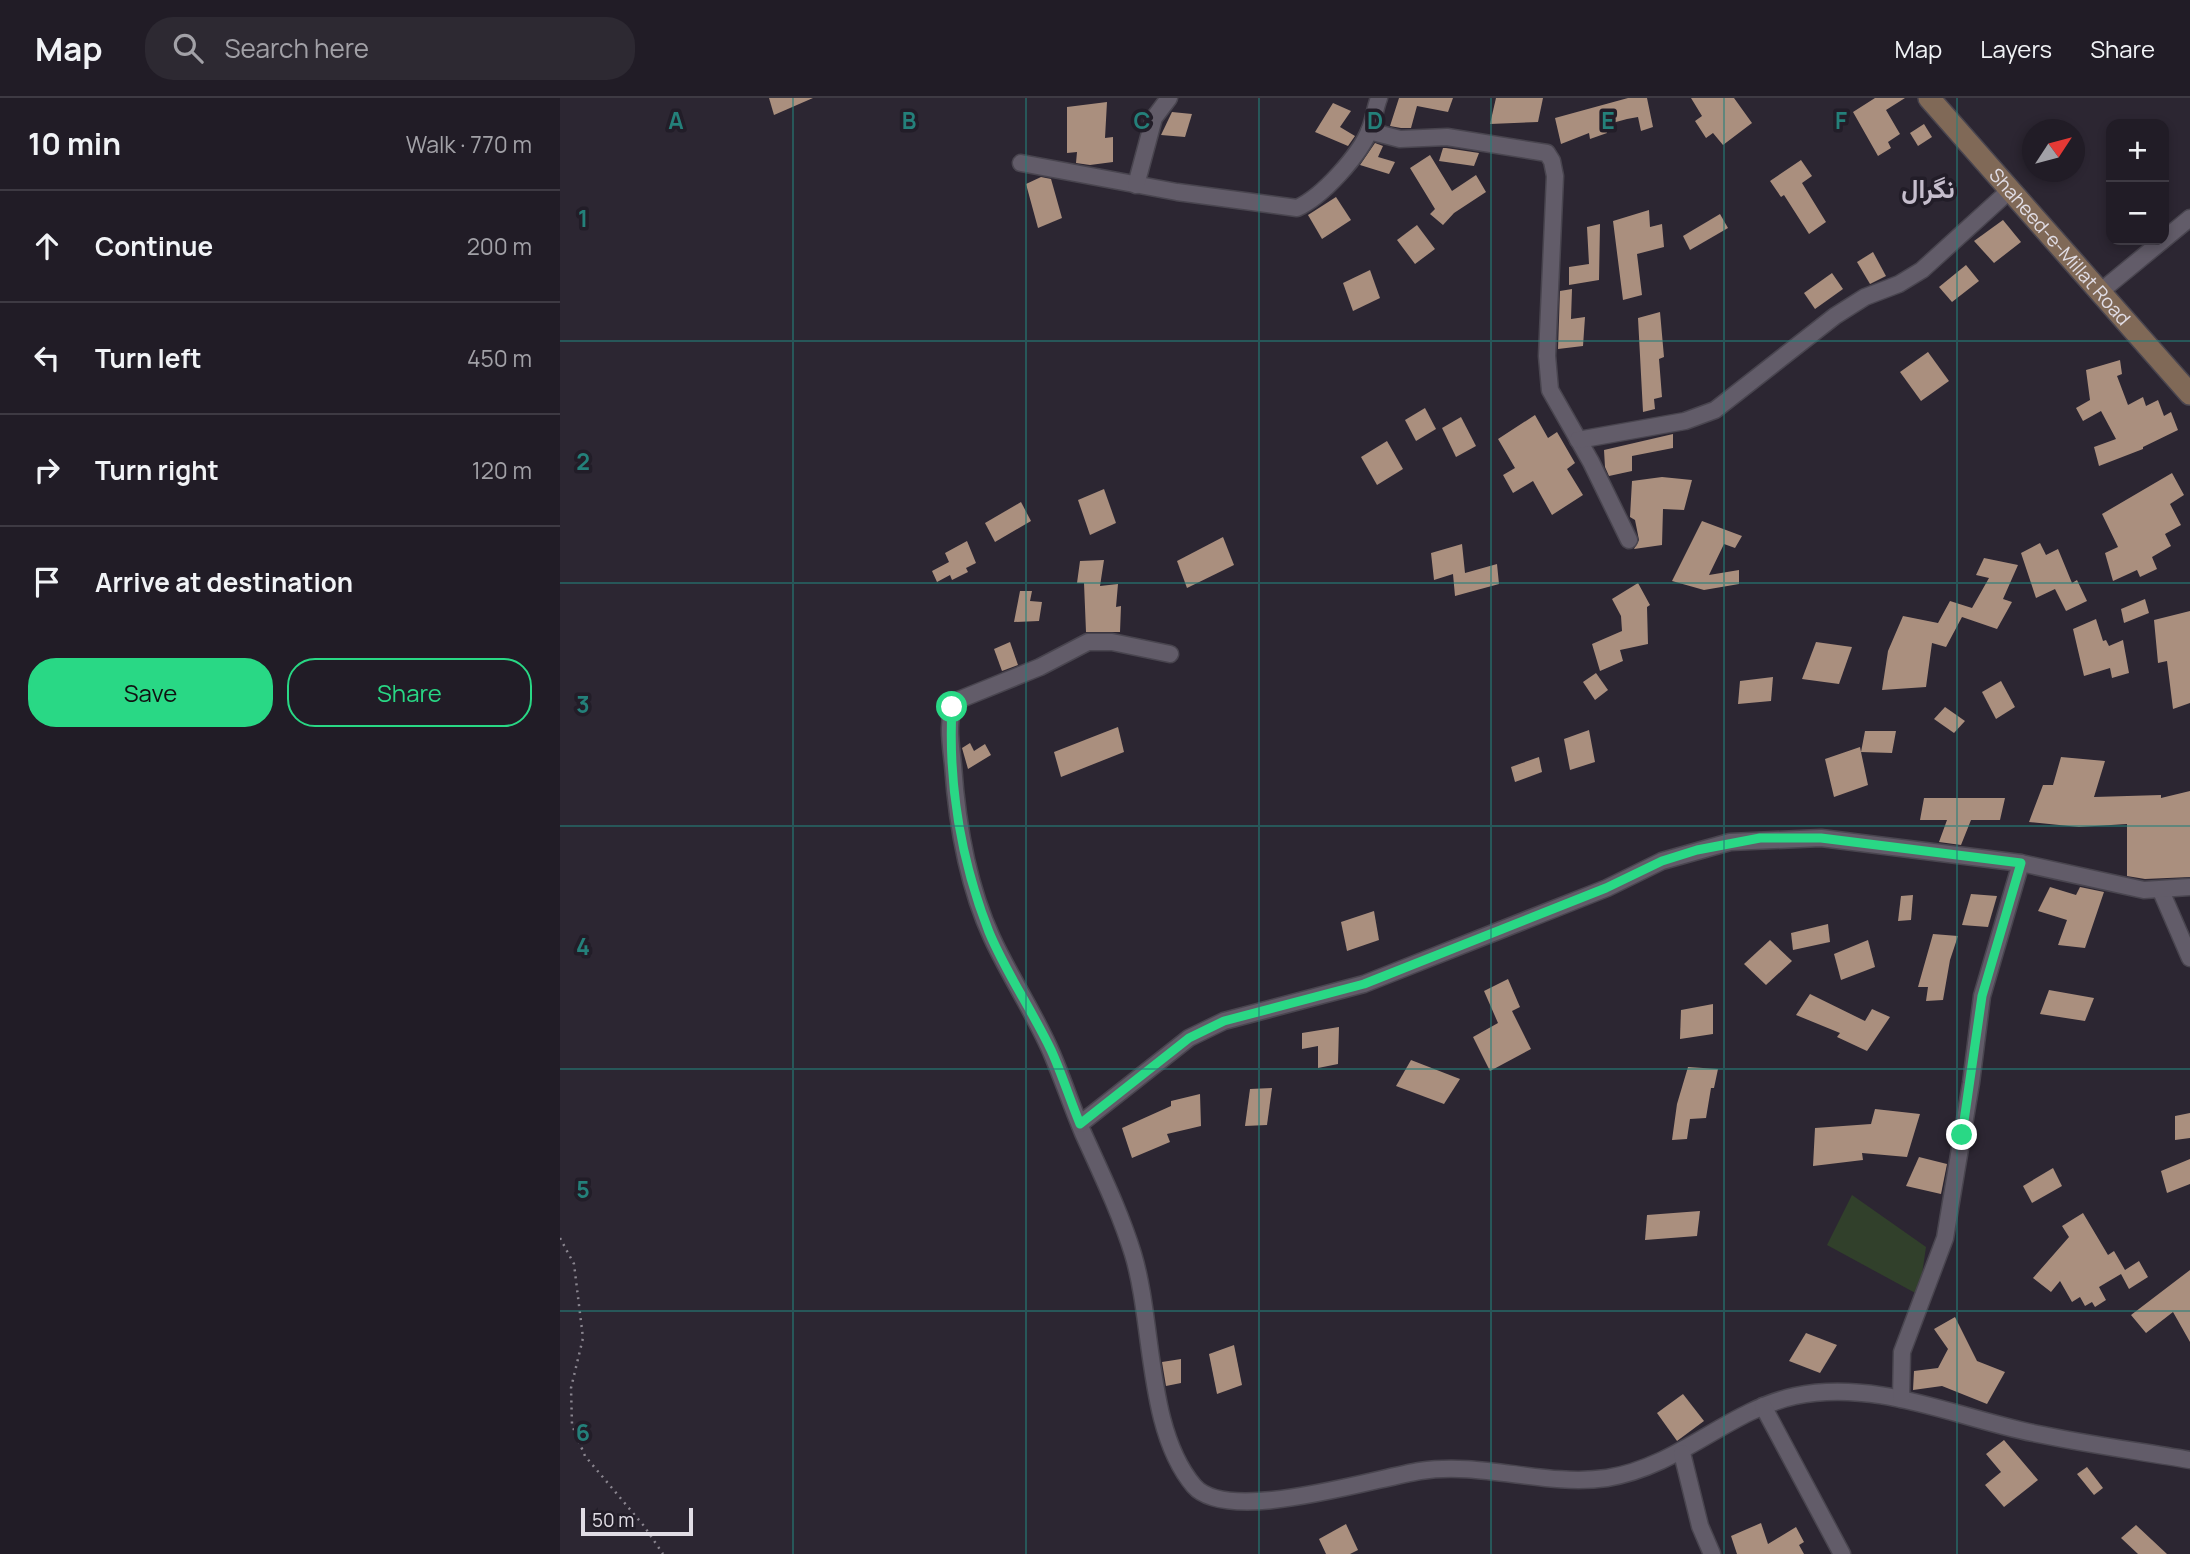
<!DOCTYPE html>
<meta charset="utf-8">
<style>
:root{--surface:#211c26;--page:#2d2932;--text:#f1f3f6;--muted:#a2a1a7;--line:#3e3a43;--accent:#29d885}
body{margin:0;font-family:Manrope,Vazirmatn,sans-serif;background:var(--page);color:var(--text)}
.controls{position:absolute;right:21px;top:21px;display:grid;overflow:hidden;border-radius:14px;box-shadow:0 4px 10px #0003}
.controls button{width:63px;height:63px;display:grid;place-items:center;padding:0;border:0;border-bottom:2px solid var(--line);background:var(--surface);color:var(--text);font:35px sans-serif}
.compass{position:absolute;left:1462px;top:21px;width:63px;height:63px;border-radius:50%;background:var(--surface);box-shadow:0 4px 10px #0003;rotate:54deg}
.scale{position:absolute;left:21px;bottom:18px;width:112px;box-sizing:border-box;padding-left:7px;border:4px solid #e1dde5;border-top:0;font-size:19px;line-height:24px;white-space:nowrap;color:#e1dde5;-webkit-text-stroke:5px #221d28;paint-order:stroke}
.stop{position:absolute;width:21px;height:21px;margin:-16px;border:5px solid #29d885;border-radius:50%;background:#fff}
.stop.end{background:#29d885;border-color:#fff;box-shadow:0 2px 7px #0008}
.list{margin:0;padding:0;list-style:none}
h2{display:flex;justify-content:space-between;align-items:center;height:91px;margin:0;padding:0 28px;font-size:30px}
h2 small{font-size:23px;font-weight:400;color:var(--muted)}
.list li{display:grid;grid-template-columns:46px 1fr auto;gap:21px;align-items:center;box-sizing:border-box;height:112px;padding:0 28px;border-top:2px solid var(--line)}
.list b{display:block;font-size:26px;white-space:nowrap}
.list em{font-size:23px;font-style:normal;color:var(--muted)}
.actions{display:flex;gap:14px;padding:21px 28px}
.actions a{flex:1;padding:16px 0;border:2px solid var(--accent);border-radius:28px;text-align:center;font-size:24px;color:var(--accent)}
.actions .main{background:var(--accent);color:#111}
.icon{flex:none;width:38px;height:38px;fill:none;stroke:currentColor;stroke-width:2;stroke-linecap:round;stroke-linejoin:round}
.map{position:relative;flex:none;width:1630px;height:1456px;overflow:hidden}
header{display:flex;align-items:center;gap:42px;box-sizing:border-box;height:98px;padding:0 35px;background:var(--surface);border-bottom:2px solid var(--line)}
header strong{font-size:33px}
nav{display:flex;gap:38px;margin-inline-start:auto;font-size:24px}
.search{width:490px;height:63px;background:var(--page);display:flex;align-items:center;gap:18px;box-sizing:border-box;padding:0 24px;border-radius:28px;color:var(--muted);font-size:26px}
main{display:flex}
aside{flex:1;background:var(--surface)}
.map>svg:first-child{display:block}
</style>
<header>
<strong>Map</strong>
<div class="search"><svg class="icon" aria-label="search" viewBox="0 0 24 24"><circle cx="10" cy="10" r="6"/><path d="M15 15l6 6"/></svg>Search here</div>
<nav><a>Map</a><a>Layers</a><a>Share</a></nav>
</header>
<main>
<aside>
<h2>10 min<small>Walk · 770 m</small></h2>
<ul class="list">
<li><svg class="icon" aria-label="ahead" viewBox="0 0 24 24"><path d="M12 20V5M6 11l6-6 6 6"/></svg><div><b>Continue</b></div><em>200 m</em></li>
<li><svg class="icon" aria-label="left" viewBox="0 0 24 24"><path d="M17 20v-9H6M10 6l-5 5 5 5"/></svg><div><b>Turn left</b></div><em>450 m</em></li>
<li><svg class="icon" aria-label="right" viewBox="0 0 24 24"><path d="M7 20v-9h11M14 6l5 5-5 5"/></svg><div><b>Turn right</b></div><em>120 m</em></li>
<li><svg class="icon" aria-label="arrive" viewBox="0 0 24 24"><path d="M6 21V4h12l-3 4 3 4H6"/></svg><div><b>Arrive at destination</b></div></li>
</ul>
<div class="actions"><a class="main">Save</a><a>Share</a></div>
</aside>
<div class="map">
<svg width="1630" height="1456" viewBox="0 0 1630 1456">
<rect width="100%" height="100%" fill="#2c2632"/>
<polygon fill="#31402b" points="1292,1097 1366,1149 1359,1197 1267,1147"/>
<g fill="#aa8f7e">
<polygon points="209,0 253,0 214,17"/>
<polygon points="839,0 893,0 888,14 857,8 851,30 841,30 830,28"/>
<polygon points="936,0 983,0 978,24 930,26"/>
<polygon points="1068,0 1087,0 1093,29 1081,33 1078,19 1067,21 1045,27 1047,35 1030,41 1029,35 1001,46 995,20"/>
<polygon points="1131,0 1174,0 1192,25 1163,47 1153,35 1146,40 1135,23 1142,18"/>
<polygon points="1315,0 1345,0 1326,12 1340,36 1328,44 1331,50 1318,58 1293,14"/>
<polygon points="547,4 545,40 553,39 553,64 530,67 516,65 517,54 507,55 507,9"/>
<polygon points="773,5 791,13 780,29 795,38 788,48 755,34"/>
<polygon points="612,14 632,16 625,39 601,37"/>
<polygon points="1364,26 1372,39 1358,48 1350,35"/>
<polygon points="815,45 823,48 818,59 835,64 829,76 800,67"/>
<polygon points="883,50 886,50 919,55 914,68 879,63"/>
<polygon points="870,57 892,93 916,77 926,94 894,115 883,127 870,116 875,111 850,70"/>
<polygon points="1241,62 1252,78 1242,85 1266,124 1249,136 1224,97 1221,99 1210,83"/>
<polygon points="481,79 491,81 502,120 478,130 466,86"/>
<polygon points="776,99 791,122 762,141 748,117"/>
<polygon points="1089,112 1090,129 1102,126 1104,149 1077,156 1082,197 1063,202 1053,123"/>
<polygon points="1160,116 1168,130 1130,152 1123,138"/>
<polygon points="1443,122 1461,144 1434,165 1414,143"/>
<polygon points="1040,126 1039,182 1009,187 1009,169 1029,166 1027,129"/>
<polygon points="857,127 875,151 855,166 837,142"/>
<polygon points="1313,154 1326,178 1310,186 1297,164"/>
<polygon points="1406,167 1419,183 1392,204 1379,189"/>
<polygon points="810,172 820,200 793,213 783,185"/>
<polygon points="1272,175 1283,191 1255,211 1244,195"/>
<polygon points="1012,191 1011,221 1025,219 1023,248 998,251 1000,193"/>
<polygon points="1100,214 1104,259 1099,261 1102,299 1094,301 1095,311 1083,314 1078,220"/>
<polygon points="1368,254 1389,283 1361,303 1340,274"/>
<polygon points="1560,262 1562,276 1557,278 1568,307 1583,299 1586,308 1598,302 1604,318 1611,314 1618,332 1583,349 1583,351 1539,368 1534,349 1556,341 1541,313 1523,323 1516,310 1530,302 1526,272"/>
<polygon points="865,310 876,331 856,343 845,322"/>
<polygon points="975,317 988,340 997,334 1015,365 1007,371 1023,397 992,417 973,383 953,395 943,377 955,370 938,341"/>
<polygon points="901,319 916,348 896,359 882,330"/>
<polygon points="1113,336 1113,350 1072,358 1072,373 1049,378 1045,369 1044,352"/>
<polygon points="827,343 843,371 817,387 801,359"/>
<polygon points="1612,375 1624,397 1610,406 1621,427 1605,436 1611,448 1592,459 1597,471 1580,479 1577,472 1553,483 1545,455 1558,449 1542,416"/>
<polygon points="1102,379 1132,382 1124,412 1103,411 1102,447 1074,451 1079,442 1075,422 1070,419 1072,383"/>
<polygon points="544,391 556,425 530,437 518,402"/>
<polygon points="461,404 471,423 435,444 425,425"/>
<polygon points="1142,423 1182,438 1175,450 1164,446 1149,477 1179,472 1179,486 1144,492 1112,483"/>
<polygon points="663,439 674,467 627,490 617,463"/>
<polygon points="407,443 416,465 406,470 408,474 392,482 390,477 377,484 372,473 389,464 385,455"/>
<polygon points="1480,445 1486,457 1498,451 1512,485 1517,482 1527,503 1506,513 1495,491 1476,500 1461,455"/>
<polygon points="902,446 905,475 937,466 939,486 895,498 893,476 874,482 871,455"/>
<polygon points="1424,460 1458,467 1443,501 1452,504 1437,531 1402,519 1386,549 1372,545 1366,589 1322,592 1328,553 1343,518 1378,525 1390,503 1412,510 1429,480 1416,477"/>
<polygon points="544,462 540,488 558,486 556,509 561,508 560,534 526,534 524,485 517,485 520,463"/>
<polygon points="1078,485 1090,507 1087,509 1088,546 1060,552 1063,563 1040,573 1032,546 1062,533 1061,518 1052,501"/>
<polygon points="460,493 472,493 470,503 482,504 479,523 454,524"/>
<polygon points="1585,501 1589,515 1564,525 1561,511"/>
<polygon points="1630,513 1630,605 1613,611 1607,563 1598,565 1594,522"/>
<polygon points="1536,521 1543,543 1546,542 1549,548 1563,542 1569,575 1552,580 1550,570 1524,578 1513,531"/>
<polygon points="450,544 458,567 442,573 434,551"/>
<polygon points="1256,544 1292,549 1279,586 1242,581"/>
<polygon points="1036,575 1048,592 1035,602 1023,584"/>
<polygon points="1213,579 1211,603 1178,606 1180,583"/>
<polygon points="1441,583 1455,609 1436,621 1422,594"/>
<polygon points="1385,609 1405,623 1394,635 1374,621"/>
<polygon points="558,629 564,654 501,679 494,654"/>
<polygon points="1029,632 1035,664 1010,672 1004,641"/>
<polygon points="1305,633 1336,633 1332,655 1301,654 1308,687 1274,699 1265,661 1300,649 1301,654"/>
<polygon points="410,645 414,653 425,646 431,657 408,671 402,650"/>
<polygon points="979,659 982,674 955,684 951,669"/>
<polygon points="1501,659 1545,663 1534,699 1601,697 1601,700 1630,693 1630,779 1585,781 1567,778 1567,726 1519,729 1469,724 1483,687 1493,687"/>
<polygon points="1364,700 1445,700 1440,722 1411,722 1401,747 1379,744 1387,722 1360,722"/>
<polygon points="1490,789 1516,797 1520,789 1544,794 1525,850 1498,847 1507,822 1478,813"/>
<polygon points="1411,796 1437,798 1428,829 1402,827"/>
<polygon points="1353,797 1351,822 1338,823 1341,798"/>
<polygon points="814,813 819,842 787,853 781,824"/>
<polygon points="1268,826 1270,844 1233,852 1231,835"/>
<polygon points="1373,836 1398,838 1390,862 1383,902 1366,903 1368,889 1358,889"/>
<polygon points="1210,842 1232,863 1206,887 1184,866"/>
<polygon points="1308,842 1315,869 1281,882 1274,856"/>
<polygon points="948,881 960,909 952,913 971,951 930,973 913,939 938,925 924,893"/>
<polygon points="1489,892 1534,900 1525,923 1480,916"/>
<polygon points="1250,896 1305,923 1312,911 1330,919 1307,953 1277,939 1280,935 1236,917"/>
<polygon points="1153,906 1153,936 1120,941 1121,912"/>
<polygon points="779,929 778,966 758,970 758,948 742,951 742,935"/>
<polygon points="851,962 900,981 884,1006 836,988"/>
<polygon points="1128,969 1158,971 1154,990 1151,990 1146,1020 1130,1021 1127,1041 1112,1042 1117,1006"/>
<polygon points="712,990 707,1027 685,1028 690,991"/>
<polygon points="640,996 641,1028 607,1036 610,1044 572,1060 562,1030 611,1008 611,1003"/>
<polygon points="1315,1011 1360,1016 1347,1059 1302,1055 1303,1062 1253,1068 1255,1030 1311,1026"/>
<polygon points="1630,1015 1630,1040 1615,1042 1615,1018"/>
<polygon points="1359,1059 1387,1066 1381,1096 1346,1088"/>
<polygon points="1630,1061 1630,1086 1607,1095 1601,1073"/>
<polygon points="1493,1070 1502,1088 1472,1105 1463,1088"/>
<polygon points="1140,1113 1137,1138 1085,1142 1087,1117"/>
<polygon points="1523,1115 1548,1157 1554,1153 1565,1172 1579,1163 1588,1179 1569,1191 1561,1176 1539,1189 1546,1202 1535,1209 1532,1204 1525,1208 1520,1199 1512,1204 1500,1183 1491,1194 1473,1180 1509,1139 1502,1128"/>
<polygon points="1630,1172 1630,1244 1613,1214 1586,1235 1571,1217"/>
<polygon points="1395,1219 1417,1263 1445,1274 1427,1306 1382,1288 1353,1292 1354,1273 1378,1270 1388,1251 1374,1231"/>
<polygon points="1246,1235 1277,1247 1260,1275 1229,1263"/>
<polygon points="674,1247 682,1287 657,1296 649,1256"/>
<polygon points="621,1261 621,1285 606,1288 602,1264"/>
<polygon points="1123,1296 1144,1323 1117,1343 1097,1315"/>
<polygon points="1444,1342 1478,1382 1444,1409 1425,1387 1441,1374 1426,1356"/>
<polygon points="1527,1369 1543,1390 1534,1397 1517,1376"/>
<polygon points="1201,1425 1208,1446 1236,1429 1244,1444 1239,1447 1244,1456 1177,1456 1171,1438"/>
<polygon points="786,1426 798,1452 790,1456 766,1456 759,1441"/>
<polygon points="1576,1427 1607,1456 1578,1456 1561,1440"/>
</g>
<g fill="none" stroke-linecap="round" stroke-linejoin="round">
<defs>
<g id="street">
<polyline points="809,33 840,41 887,39 987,55 992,63 995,78 987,258 990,292 1031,364 1069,442"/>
<path d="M461 65 617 94 737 110C762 99 800 57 810 31 814 21 815 10 819 0"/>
<polyline points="576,87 594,20 609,0"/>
<polyline points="1540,194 1630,120"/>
<polyline points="1018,342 1125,323 1155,312 1275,218 1305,199 1339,186 1362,172 1450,92"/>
<path d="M610 556 552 544H528L480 569 396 603C386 622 391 647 393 667 397 726 407 786 432 840 450 879 476 918 492 956 503 982 512 1009 523 1035 541 1075 560 1114 573 1156 594 1225 586 1332 634 1388 668 1427 811 1381 860 1373 922 1363 985 1389 1047 1380 1120 1368 1167 1313 1235 1298 1316 1281 1395 1319 1473 1335 1525 1346 1578 1353 1630 1362"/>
<polyline points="1601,793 1630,860"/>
<polyline points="520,1026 629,940 664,923 804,886 1047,790 1102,763 1170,744 1261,740 1461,765 1584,792 1630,789"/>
<polyline points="1341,1301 1342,1254 1385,1140 1411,985 1422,898 1461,765"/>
<polyline points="1203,1308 1282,1456"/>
<polyline points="1122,1355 1140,1428 1152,1456"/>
</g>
<g id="secondary">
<path id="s1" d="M1369 0 1630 296"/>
</g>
</defs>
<use href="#street" stroke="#49454f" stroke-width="19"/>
<use href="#secondary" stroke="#49454f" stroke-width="24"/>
<polyline stroke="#8a858f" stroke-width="2.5" stroke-dasharray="2 5" stroke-linecap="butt" points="0,1140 14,1166 23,1240 11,1290 12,1327 25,1358 84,1428 103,1456"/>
<use href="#street" stroke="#625c69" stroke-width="16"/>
<use href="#secondary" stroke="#806957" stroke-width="21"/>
</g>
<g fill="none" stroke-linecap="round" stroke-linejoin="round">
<path stroke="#29d885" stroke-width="9" d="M392 609C388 685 401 763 429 834 446 875 472 912 491 952 502 976 510 1002 520 1026L629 940 664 923 804 886 1046 790 1102 763 1137 752 1200 740H1261L1461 765 1422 898 1402 1037"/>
</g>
<path fill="none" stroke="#24807a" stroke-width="2" stroke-opacity="0.55" d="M233 0V1456M466 0V1456M699 0V1456M931 0V1456M1164 0V1456M1397 0V1456M0 243H1630M0 485H1630M0 728H1630M0 971H1630M0 1213H1630"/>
<g text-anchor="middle" stroke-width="7" stroke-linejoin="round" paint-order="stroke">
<g font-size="19" fill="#e1dde5" stroke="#221d28">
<text dy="7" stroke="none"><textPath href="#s1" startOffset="198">Shaheed-e-Millat Road</textPath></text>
</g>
<g font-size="26" font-weight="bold" fill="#c6becd" stroke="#221d28">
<text x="1368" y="100">نگرال</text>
</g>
</g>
<g font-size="23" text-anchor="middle" font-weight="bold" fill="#24807a" stroke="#221d28" stroke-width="7" stroke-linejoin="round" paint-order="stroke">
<text x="116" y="31">A</text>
<text x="349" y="31">B</text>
<text x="582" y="31">C</text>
<text x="815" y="31">D</text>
<text x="1048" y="31">E</text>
<text x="1281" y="31">F</text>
<text x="23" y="129">1</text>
<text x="23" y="372">2</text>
<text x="23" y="615">3</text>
<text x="23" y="857">4</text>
<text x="23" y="1100">5</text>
<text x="23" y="1343">6</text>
</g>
</svg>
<div class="controls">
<button>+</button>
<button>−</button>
</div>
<svg class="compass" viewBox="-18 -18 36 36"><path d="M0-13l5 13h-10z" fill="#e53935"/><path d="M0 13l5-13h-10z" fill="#a2a1a7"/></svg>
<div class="scale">50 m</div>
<div class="stop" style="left:392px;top:609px"></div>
<div class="stop end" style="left:1402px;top:1037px"></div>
</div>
</main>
